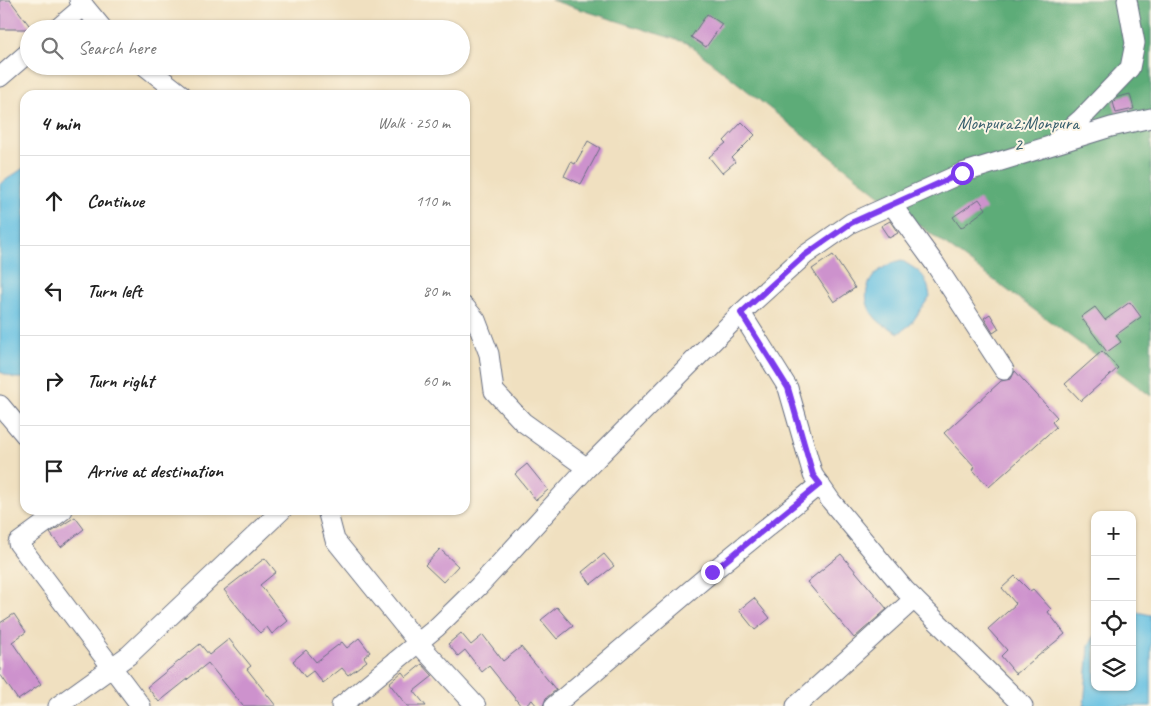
<!DOCTYPE html>
<meta charset="utf-8">
<style>
:root{--surface:#fff;--page:#f2f2f2;--text:#222;--muted:#767676;--line:#e0e0e0}
body{margin:0;font-family:Caveat,sans-serif;background:var(--page);color:var(--text)}
.controls{position:absolute;right:15px;bottom:15px;display:grid;overflow:hidden;border-radius:10px;box-shadow:0 1px 4px #0004}
.controls button{width:45px;height:45px;display:grid;place-items:center;padding:0;border:0;border-bottom:1px solid var(--line);background:var(--surface);color:var(--text);font:25px sans-serif}
.stop{position:absolute;width:15px;height:15px;margin:-11px;border:4px solid #7c3aed;border-radius:50%;background:#fff}
.stop.end{background:#7c3aed;border-color:#fff;box-shadow:0 1px 5px #0008}
.list{margin:0;padding:0;list-style:none}
h2{display:flex;justify-content:space-between;align-items:center;height:65px;margin:0;padding:0 20px;font-size:21px}
h2 small{font-size:16px;font-weight:400;color:var(--muted)}
.list li{display:grid;grid-template-columns:32px 1fr auto;gap:15px;align-items:center;box-sizing:border-box;height:90px;padding:0 20px;border-top:1px solid var(--line)}
.list b{display:block;font-size:19px;white-space:nowrap}
.list em{font-size:16px;font-style:normal;color:var(--muted)}
.icon{flex:none;width:28px;height:28px;fill:none;stroke:currentColor;stroke-width:2;stroke-linecap:round;stroke-linejoin:round}
.map{position:relative;flex:none;width:1151px;height:706px;overflow:hidden}
.search{position:absolute;background:var(--surface);box-shadow:0 1px 4px #0004;left:20px;top:20px;width:450px;height:55px;display:flex;align-items:center;gap:12px;box-sizing:border-box;padding:0 18px;border-radius:28px;color:var(--muted);font-size:19px}
.panel{position:absolute;background:var(--surface);box-shadow:0 1px 4px #0004;left:20px;top:90px;width:450px;height:425px;border-radius:15px}
.map>svg:first-child{display:block}
</style>
<div class="map">
<svg width="1151" height="706" viewBox="0 0 1151 706">
<rect width="100%" height="100%" fill="#fcf5e5"/>
<filter id="ink" filterUnits="userSpaceOnUse"><feTurbulence type="fractalNoise" baseFrequency=".02" numOctaves="2"/><feDisplacementMap in="SourceGraphic" scale="10" xChannelSelector="R" yChannelSelector="G"/><feConvolveMatrix kernelMatrix="1 2 1 2 8 2 1 2 1" color-interpolation-filters="sRGB"/></filter>
<filter id="wash" filterUnits="userSpaceOnUse"><feTurbulence type="fractalNoise" baseFrequency=".0096" numOctaves="4" result="noise"/><feDisplacementMap in="SourceGraphic" scale="20" xChannelSelector="R" yChannelSelector="G"/><feGaussianBlur stdDeviation="1.12" result="paint"/><feColorMatrix in="noise" values="0 0 0 0 0 0 0 0 0 0 0 0 0 0 0 0 0 1.4 0 .05"/><feComposite in="paint" operator="in"/></filter>
<g filter="url(#wash)">
<rect width="100%" height="100%" fill="#f0e0c0"/>
<polygon fill="#5dac78" stroke="#3c6e6b" points="551,0 1151,0 1151,396 892,205 687,43"/>
<g fill="#64c0e2" stroke="#4078a0">
<polygon points="25,167 25,378 14,378 0,372 0,184"/>
<path d="M901 260C920 272 926 273 930 296L911 324 899 333C894 330 887 327 882 324 861 308 861 282 883 268 888 264 895 262 901 260Z"/>
<polygon points="1132,611 1151,615 1151,706 1084,706 1089,646 1095,635 1095,687 1132,687"/>
</g>
<g id="blocks">
<g fill="#cd92cd">
<polygon points="0,0 10,0 32,29 0,29"/>
<polygon points="707,14 722,24 706,47 691,37"/>
<polygon points="1130,94 1134,109 1116,113 1113,102 1118,97"/>
<polygon points="742,122 755,135 732,158 735,162 722,173 709,157 726,143 724,141"/>
<polygon points="588,141 600,148 581,184 564,176 571,162 575,164"/>
<polygon points="979,199 986,209 961,228 953,217"/>
<polygon points="890,221 898,233 889,238 881,226"/>
<polygon points="833,255 855,288 834,302 812,269"/>
<polygon points="1130,302 1141,317 1116,335 1121,342 1107,352 1081,317 1095,307 1105,320"/>
<polygon points="990,314 999,329 993,333 984,318"/>
<polygon points="1102,351 1118,368 1081,401 1065,384"/>
<polygon points="1015,371 1057,417 1052,422 1056,427 989,487 973,470 975,467 944,433 1001,381 1011,379"/>
<polygon points="527,464 548,490 536,500 515,474"/>
<polygon points="75,517 84,529 61,547 50,533"/>
<polygon points="440,549 458,566 443,582 425,565"/>
<polygon points="604,554 614,566 591,584 582,572"/>
<polygon points="841,554 887,609 854,638 807,582"/>
<polygon points="265,558 276,572 260,585 288,621 272,634 267,627 260,633 255,628 224,590"/>
<polygon points="1015,576 1030,591 1033,589 1051,609 1048,612 1065,634 1016,674 1001,656 1007,650 988,629 1016,604 1002,588"/>
<polygon points="754,598 770,618 755,630 739,610"/>
<polygon points="557,607 573,626 557,639 541,620"/>
<polygon points="14,614 26,632 12,642 41,684 18,700 0,674 0,623"/>
<polygon points="461,633 471,645 483,635 503,661 521,647 556,690 546,698 543,706 537,706 532,700 525,706 521,706 489,666 482,672 465,650 458,656 448,644"/>
<polygon points="359,638 370,652 364,657 367,661 348,675 342,668 323,683 313,671 305,677 293,661 306,650 316,662 342,642 347,648"/>
<polygon points="229,639 251,666 247,669 276,706 243,706 208,663 159,702 147,687 200,644 209,655"/>
<polygon points="422,664 433,676 414,691 426,706 407,706 389,683 402,672 406,677"/>
</g>
</g>
</g>
<g filter="url(#ink)">
<use href="#blocks" fill-opacity="0" stroke="#666d80" stroke-width="1"/>
<g fill="none" stroke-linecap="round" stroke-linejoin="round">
<defs>
<g id="minor">
<polyline points="79,0 103,29"/>
<polyline points="57,29 84,6"/>
<polyline points="145,66 182,95"/>
<polyline points="0,77 29,52"/>
<polyline points="1056,141 1080,120 1130,68 1135,43 1127,0"/>
<polyline points="892,205 935,264 1004,370"/>
<polyline points="465,307 476,320 489,354 494,391 523,422 587,468"/>
<polyline points="741,313 788,388 813,475 831,501 905,590 1023,706"/>
<polyline points="0,405 25,435"/>
<polyline points="63,510 18,543 141,706"/>
<polyline points="327,510 335,540 419,644 476,706"/>
<polyline points="58,706 129,655 282,510"/>
<polyline points="341,706 436,628 479,586 587,468 741,313 805,255 851,223 962,173 1111,127 1151,118"/>
<polyline points="554,706 712,572 820,484"/>
<polyline points="796,706 914,599"/>
</g>
</defs>
<use href="#minor" stroke="#666d80" stroke-width="21"/>
<use href="#minor" stroke="#fff" stroke-width="19"/>
</g>
</g>
<g fill="none" stroke-linecap="round" stroke-linejoin="round" filter="url(#ink)">
<polyline stroke="#7c3aed" stroke-width="6" points="712,572 820,484 813,475 788,388 741,313 805,255 851,223 962,173"/>
</g>
<g text-anchor="middle" stroke-width="4" stroke-linejoin="round" paint-order="stroke">
<g font-size="18" fill="#355d6c" stroke="#fcf5e5">
<text x="1018" y="129">Monpura2;Monpura<tspan x="1018" dy="21">2</tspan></text>
</g>
</g>
</svg>
<div class="controls">
<button>+</button>
<button>−</button>
<button><svg class="icon" aria-label="locate" viewBox="0 0 24 24"><circle cx="12" cy="12" r="6"/><path d="M12 2v4M12 18v4M2 12h4M18 12h4"/></svg></button>
<button><svg class="icon" aria-label="layers" viewBox="0 0 24 24"><path d="M12 4l9 5-9 5-9-5zM3 14l9 5 9-5"/></svg></button>
</div>
<div class="stop" style="left:962px;top:173px"></div>
<div class="stop end" style="left:712px;top:572px"></div>
<div class="search"><svg class="icon" aria-label="search" viewBox="0 0 24 24"><circle cx="10" cy="10" r="6"/><path d="M15 15l6 6"/></svg>Search here</div>
<section class="panel">
<h2>4 min<small>Walk · 250 m</small></h2>
<ul class="list">
<li><svg class="icon" aria-label="ahead" viewBox="0 0 24 24"><path d="M12 20V5M6 11l6-6 6 6"/></svg><div><b>Continue</b></div><em>110 m</em></li>
<li><svg class="icon" aria-label="left" viewBox="0 0 24 24"><path d="M17 20v-9H6M10 6l-5 5 5 5"/></svg><div><b>Turn left</b></div><em>80 m</em></li>
<li><svg class="icon" aria-label="right" viewBox="0 0 24 24"><path d="M7 20v-9h11M14 6l5 5-5 5"/></svg><div><b>Turn right</b></div><em>60 m</em></li>
<li><svg class="icon" aria-label="arrive" viewBox="0 0 24 24"><path d="M6 21V4h12l-3 4 3 4H6"/></svg><div><b>Arrive at destination</b></div></li>
</ul>
</section>
</div>
